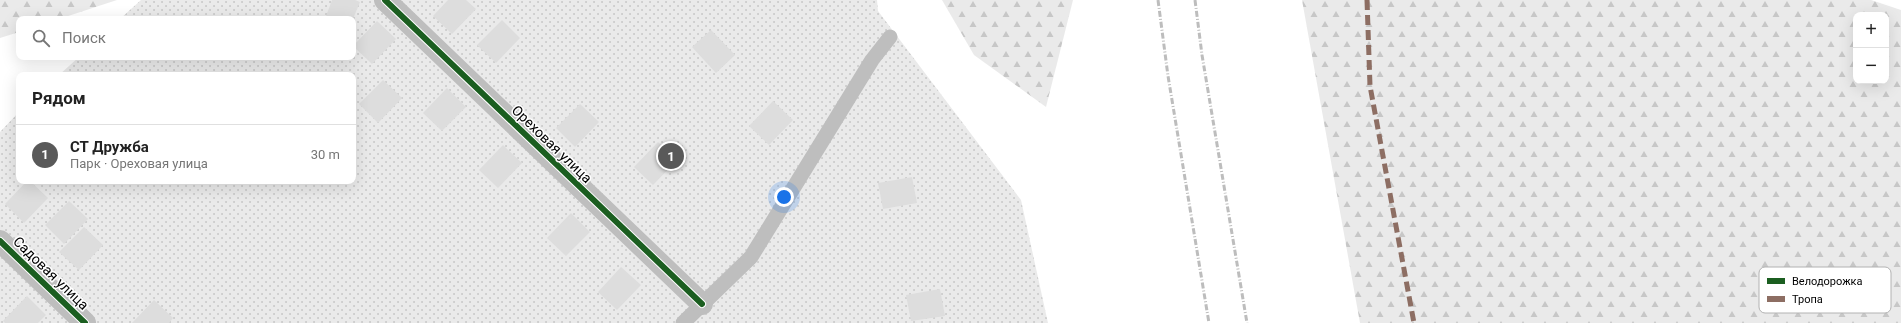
<!DOCTYPE html>
<html lang="ru">
<meta charset="utf-8">
<style>
:root{--surface:#fff;--page:#f6f6f6;--text:#222;--muted:#767676;--line:#e0e0e0;--accent:#595959}
body{margin:0;font-family:Roboto,sans-serif;background:var(--page);color:var(--text)}
.controls{position:absolute;right:12px;top:12px;display:grid;overflow:hidden;border-radius:8px;box-shadow:0 4px 16px #0002}
.controls button{width:36px;height:36px;display:grid;place-items:center;padding:0;border:0;border-bottom:1px solid var(--line);background:var(--surface);color:var(--text);font:20px sans-serif}
.you{position:absolute;left:784px;top:197px;width:14px;height:14px;margin:-10px;border:3px solid #fff;border-radius:50%;background:#1a73e8;box-shadow:0 0 0 6px #1a73e833}
.badge{display:grid;place-items:center;width:26px;height:26px;border-radius:50%;background:var(--accent);color:#fff;font-size:13px;font-weight:700}
.pin{position:absolute;translate:-50% -50%;border:2px solid #fff;box-shadow:0 1px 4px #0006}
.list{margin:0;padding:0;list-style:none}
h2{display:flex;justify-content:space-between;align-items:center;height:52px;margin:0;padding:0 16px;font-size:17px}
h2 small{font-size:13px;font-weight:400;color:var(--muted)}
.list li{display:grid;grid-template-columns:26px 1fr auto;gap:12px;align-items:center;box-sizing:border-box;height:60px;padding:0 16px;border-top:1px solid var(--line)}
.list b{display:block;font-size:15px;white-space:nowrap}
.list p{margin:0;font-size:13px;white-space:nowrap;color:var(--muted)}
.list em{font-size:13px;font-style:normal;color:var(--muted)}
.icon{flex:none;width:22px;height:22px;fill:none;stroke:currentColor;stroke-width:2;stroke-linecap:round;stroke-linejoin:round}
.map{position:relative;flex:none;width:1901px;height:323px;overflow:hidden}
.search{position:absolute;background:var(--surface);box-shadow:0 4px 16px #0002;left:16px;top:16px;width:340px;height:44px;display:flex;align-items:center;gap:10px;box-sizing:border-box;padding:0 14px;border-radius:8px;color:var(--muted);font-size:15px}
.panel{position:absolute;background:var(--surface);box-shadow:0 4px 16px #0002;left:16px;top:72px;width:340px;height:112px;border-radius:8px}
.map>svg:first-child{display:block}
</style>
<div class="map">
<svg width="1901" height="323" viewBox="0 0 1901 323">
<defs>
<pattern id="forest-firs" width="22" height="20" patternUnits="userSpaceOnUse"><rect width="22" height="20" fill="#eaeaea"/><path d="M5 1l3.5 6h-7zM16 11l3.5 6h-7z" fill="#c7c7c7"/></pattern>
<pattern id="garden-dots" width="8" height="8" patternUnits="userSpaceOnUse"><rect width="8" height="8" fill="#eaeaea"/><path d="M2 2h.1M6 6h.1" fill="none" stroke="#c7c7c7" stroke-width="1.8" stroke-linecap="round"/></pattern>
</defs>
<rect width="100%" height="100%" fill="#fff"/>
<g fill="url(#forest-firs)" fill-rule="evenodd">
<polygon points="0,0 117,0 59,19 19,19 19,32 0,38"/>
<polygon points="942,0 1073,0 1046,107 974,55"/>
<path d="M1302 0H1871L1901 10V323H1360ZM1856 15H1886V81H1856Z"/>
</g>
<polygon fill="url(#garden-dots)" points="141,0 877,0 878,11 1021,200 1048,323 0,323 0,132 19,112 19,181 353,181 353,75 59,75 79,57 353,57 353,19 120,19"/>
<g fill="#ddd">
<polygon points="332,0 355,0 360,2 353,19 325,19"/>
<polygon points="448,0 466,0 476,9 452,34 433,16"/>
<polygon points="502,20 520,38 496,63 477,45"/>
<polygon points="377,21 396,39 372,64 353,46"/>
<polygon points="711,30 735,55 716,73 692,47"/>
<polygon points="383,80 402,98 378,123 359,104"/>
<polygon points="447,88 466,107 442,131 423,113"/>
<polygon points="773,101 793,120 769,145 749,126"/>
<polygon points="580,104 599,122 575,147 556,128"/>
<polygon points="658,142 677,160 653,185 634,167"/>
<polygon points="503,145 522,163 498,188 479,170"/>
<polygon points="912,177 917,203 883,209 878,183"/>
<polygon points="27,181 30,181 48,198 24,223 5,204"/>
<polygon points="69,201 88,219 64,244 45,225"/>
<polygon points="571,213 590,232 566,256 547,238"/>
<polygon points="84,227 103,245 79,270 59,252"/>
<polygon points="621,267 641,285 617,310 598,292"/>
<polygon points="940,289 945,316 911,321 906,295"/>
<polygon points="27,296 46,315 38,323 5,323 3,321"/>
<polygon points="154,300 173,318 169,323 132,323"/>
</g>
<g fill="none" stroke-linecap="round" stroke-linejoin="round">
<polyline stroke="#bebebe" stroke-width="15" points="683,323 751,257 872,60 890,37"/>
<g stroke="#bebebe" stroke-width="22">
<polyline points="385,0 702,304"/>
<polyline points="0,241 85,323"/>
</g>
<g stroke="#bdbdbd" stroke-width="3" stroke-dasharray="6 2 1 2" stroke-linecap="butt">
<polyline points="1158,0 1168,76 1209,323"/>
<polyline points="1195,0 1202,55 1247,323"/>
</g>
<polyline stroke="#8d6e63" stroke-width="5" stroke-dasharray="10 5" stroke-linecap="butt" points="1367,0 1370,86 1414,323"/>
<defs>
<g id="cycleway">
<polyline points="385,0 702,304"/>
<polyline points="0,241 85,323"/>
</g>
</defs>
<use href="#cycleway" stroke="#fff" stroke-width="8"/>
<use href="#cycleway" stroke="#1b5e20" stroke-width="6"/>
</g>
<g text-anchor="middle" stroke-width="3" stroke-linejoin="round" paint-order="stroke">
<g font-size="14" fill="#000" stroke="#fff">
<text transform="translate(552 144) rotate(44)" y="5">Ореховая улица</text>
<text transform="translate(51 273) rotate(44)" y="5">Садовая улица</text>
</g>
</g>
<rect x="1759" y="267" width="132" height="46" rx="6" fill="#fff" stroke="#b2b2b2" stroke-width="1"/>
<rect x="1767" y="278" width="18" height="6" fill="#1b5e20"/>
<rect x="1767" y="296" width="18" height="6" fill="#8d6e63"/>
<g font-size="11" fill="#000">
<text x="1792" y="285">Велодорожка</text>
<text x="1792" y="303">Тропа</text>
</g>
</svg>
<div class="controls">
<button>+</button>
<button>−</button>
</div>
<div class="you"></div>
<div class="pin badge" style="left:671px;top:156px">1</div>
<div class="search"><svg class="icon" aria-label="search" viewBox="0 0 24 24"><circle cx="10" cy="10" r="6"/><path d="M15 15l6 6"/></svg>Поиск</div>
<section class="panel">
<h2>Рядом<small></small></h2>
<ul class="list">
<li><span class="badge">1</span><div><b>СТ Дружба</b><p>Парк · Ореховая улица</p></div><em>30 m</em></li>
</ul>
</section>
</div>
